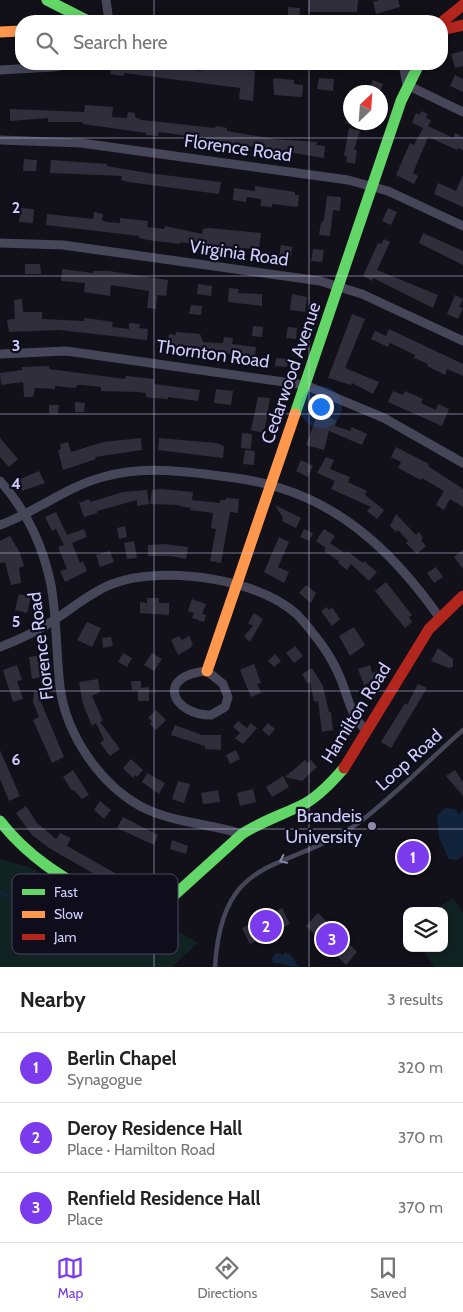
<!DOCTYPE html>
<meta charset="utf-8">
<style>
:root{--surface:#fff;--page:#f6f6f6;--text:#222;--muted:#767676;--line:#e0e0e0;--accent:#7c3aed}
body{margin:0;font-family:Cabin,sans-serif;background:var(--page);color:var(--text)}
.controls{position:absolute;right:15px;bottom:15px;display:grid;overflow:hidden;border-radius:10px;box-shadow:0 2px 12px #0003}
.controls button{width:45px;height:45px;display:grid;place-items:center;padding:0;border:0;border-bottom:1px solid var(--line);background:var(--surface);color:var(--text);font:25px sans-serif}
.compass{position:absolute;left:343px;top:85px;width:45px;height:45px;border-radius:50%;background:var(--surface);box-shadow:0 2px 12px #0003;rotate:25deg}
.you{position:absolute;left:320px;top:406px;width:18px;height:18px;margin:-12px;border:4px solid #fff;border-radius:50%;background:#1a73e8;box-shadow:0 0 0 8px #1a73e833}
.badge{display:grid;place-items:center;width:32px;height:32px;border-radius:50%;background:var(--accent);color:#fff;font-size:16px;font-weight:700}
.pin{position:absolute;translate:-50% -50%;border:2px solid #fff;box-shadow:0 1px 5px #0006}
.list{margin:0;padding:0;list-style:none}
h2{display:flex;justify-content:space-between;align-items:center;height:65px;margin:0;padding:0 20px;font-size:21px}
h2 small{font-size:16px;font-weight:400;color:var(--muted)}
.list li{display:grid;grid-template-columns:32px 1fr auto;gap:15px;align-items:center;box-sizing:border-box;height:70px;padding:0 20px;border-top:1px solid var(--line)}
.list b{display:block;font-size:19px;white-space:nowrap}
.list p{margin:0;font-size:16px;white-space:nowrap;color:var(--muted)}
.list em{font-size:16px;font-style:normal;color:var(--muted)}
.icon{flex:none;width:28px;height:28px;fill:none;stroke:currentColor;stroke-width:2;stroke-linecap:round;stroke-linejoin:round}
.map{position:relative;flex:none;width:463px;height:967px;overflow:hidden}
.search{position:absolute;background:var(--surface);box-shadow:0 2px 12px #0003;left:15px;right:15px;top:15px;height:55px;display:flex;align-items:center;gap:12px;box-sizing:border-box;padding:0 18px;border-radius:20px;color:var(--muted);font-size:19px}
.sheet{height:275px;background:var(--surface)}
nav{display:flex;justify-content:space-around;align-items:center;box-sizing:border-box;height:70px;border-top:1px solid var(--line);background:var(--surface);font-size:14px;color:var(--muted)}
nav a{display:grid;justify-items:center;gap:2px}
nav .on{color:var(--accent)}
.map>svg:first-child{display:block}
</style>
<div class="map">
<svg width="463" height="967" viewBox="0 0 463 967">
<rect width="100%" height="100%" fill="#121018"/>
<g fill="#122">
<polygon points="0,859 29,867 133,927 147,928 162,921 198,943 172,967 0,967"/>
<polygon points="453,898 463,913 463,967 434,967 422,948 444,948 444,911 433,911"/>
</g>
<g fill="#12243c">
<polygon points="445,808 455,809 459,814 463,810 463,856 457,860 449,859 439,838 437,816"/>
<path d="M285 952 290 954 299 967C289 967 282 963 273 963L272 958 276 953 284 955Z"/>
</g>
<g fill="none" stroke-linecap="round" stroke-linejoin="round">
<polyline stroke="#12243c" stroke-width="3" points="0,892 28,904 67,904"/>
</g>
<g fill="#302e3b">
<polygon points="309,0 358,0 357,12 308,12"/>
<polygon points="379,0 398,0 400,7 376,14 373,2"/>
<polygon points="288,7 300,8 299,20 288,20"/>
<polygon points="463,51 463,66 455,68 451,54"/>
<polygon points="111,64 145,64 201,71 201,68 206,69 206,66 220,68 220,66 255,71 253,101 239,99 240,88 124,73 124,76 110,74"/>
<polygon points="455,75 463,79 463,92 450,86"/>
<polygon points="273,78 294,80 294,84 303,85 302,97 274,95"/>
<polygon points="319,78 334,79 333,91 317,89"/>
<polygon points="373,80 383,84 380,92 369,92"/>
<polygon points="85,105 113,107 112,117 127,118 128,112 135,113 135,117 142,120 215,128 216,126 227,128 227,131 274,139 317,142 316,145 325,146 324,158 189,136 159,132 158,136 146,135 146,133 83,124 83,122 48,122 48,118 10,121 10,109 84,112"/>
<polygon points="421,111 428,114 426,118 431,120 428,126 453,138 455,133 463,137 463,150 458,148 457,150 428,137 413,173 418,176 414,184 396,175 410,143 414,145 423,128 412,123 416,113 420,115"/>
<polygon points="344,122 370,122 367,132"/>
<polygon points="349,128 360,131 354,150 357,150 355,164 346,162 347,156 344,156"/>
<polygon points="24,159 37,160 36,171 23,171"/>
<polygon points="51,160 107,164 107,166 148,173 221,182 219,194 128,182 121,180 122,176 50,173"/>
<polygon points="463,175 463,207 434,194 438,183 456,191"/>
<polygon points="255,186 295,192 295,195 299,195 298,207 272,204 272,207 261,206 261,199 247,197 246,202 233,200 234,188 255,191"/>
<polygon points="327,196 341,197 340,211 333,210 330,236 319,235 321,223 324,220"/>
<polygon points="21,208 34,209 33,223 19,222"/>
<polygon points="388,208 397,212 391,225 382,221"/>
<polygon points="94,212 103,214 102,220 106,222 120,223 120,218 148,221 147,227 164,229 165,226 202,234 203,229 209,228 261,233 259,249 214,247 180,242 180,244 148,240 139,238 139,236 46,225 47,214 93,219"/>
<polygon points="423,233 463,251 463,265 419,243"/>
<polygon points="384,239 390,242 377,270 438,295 433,308 373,278 372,281 363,276 378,243 381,244"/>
<polygon points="281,245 292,247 291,257 279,256"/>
<polygon points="313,249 324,250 322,262 311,261"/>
<polygon points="25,264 40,264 41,274 25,274"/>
<polygon points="62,269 93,273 93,271 109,271 168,280 166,296 157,295 156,309 147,308 149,291 111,285 110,296 84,292 85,283 61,281"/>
<polygon points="198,284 212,286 211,296 197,294"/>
<polygon points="229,288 239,289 238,293 262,294 262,306 228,302"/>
<polygon points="292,294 307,297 305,312 290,310"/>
<polygon points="455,295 463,299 459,307 463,308 458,319 447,314"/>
<polygon points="22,299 23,312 42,312 42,319 84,321 84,318 93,319 113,322 112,327 129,329 129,323 140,324 139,328 148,329 147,340 59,330 9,332 7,320 15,319 14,300"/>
<polygon points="191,305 202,306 201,315 189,314"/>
<polygon points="352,314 365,319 345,368 379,382 373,394 352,383 351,385 328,378"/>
<polygon points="253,326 263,327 262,337 252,336"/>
<polygon points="288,327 297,328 296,339 286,338"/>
<polygon points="389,329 463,364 463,376 447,369 445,375 427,366 428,364 414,358 415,355 407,351 390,343 388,347 371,339 375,331 386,336"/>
<polygon points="176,332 200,334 203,342 218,343 223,343 224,337 233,338 232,344 256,347 255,357 200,350 197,354 189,352 189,349 167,345 169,334 176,335"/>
<polygon points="276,358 288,359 287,367 275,366"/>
<polygon points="49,366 49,369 125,379 126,376 155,379 154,384 200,390 198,401 168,397 168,399 154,398 146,397 146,393 138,392 101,391 101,387 83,385 77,385 76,388 55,386 55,389 35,388 33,397 24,397 23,382 1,385 0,373 22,370 22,367"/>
<polygon points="216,389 233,391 231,405 214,403"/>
<polygon points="393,391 403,395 405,391 423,399 421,403 436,410 438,404 449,409 442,426 388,402"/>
<polygon points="258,397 270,398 264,433 251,430"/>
<polygon points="75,402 85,403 84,412 75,412"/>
<polygon points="49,405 59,405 58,414 49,413"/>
<polygon points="319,411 337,421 335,426 350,431 352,427 367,434 362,445 329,431 324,450 306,445"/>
<polygon points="242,433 252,434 251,449 241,448"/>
<polygon points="0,438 18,459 9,467 0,457"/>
<polygon points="141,438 142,450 95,457 96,459 63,470 58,450 61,449 60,444 68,442 71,452 103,442"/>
<polygon points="159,438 216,443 224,446 223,458 158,450"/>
<polygon points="396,447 429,464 428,466 463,489 463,507 450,499 444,510 436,505 444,491 422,478 421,480 398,468 401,462 391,457"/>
<polygon points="245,450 255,451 254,465 243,464"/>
<polygon points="326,457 334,460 330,469 350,477 348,482 367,491 365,495 384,510 377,519 367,511 371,507 331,489 335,481 317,473"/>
<polygon points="301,460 313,466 308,477 296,471"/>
<polygon points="39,471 45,483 22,491 18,480"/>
<polygon points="161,489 193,492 192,500 220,503 220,500 226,500 226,498 239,499 238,513 230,512 221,563 210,561 216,529 211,528 213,513 190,510 191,508 179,506 179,505 150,504 152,490"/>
<polygon points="147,490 149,504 137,506 137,500 97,511 97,513 84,517 79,503 89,499 90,502 123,492"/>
<polygon points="275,505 301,518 296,528 282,521 283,518"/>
<polygon points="56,512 67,535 84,529 87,537 72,543 80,563 83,561 87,571 65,582 60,571 67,569 58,547 64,545 56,529 52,531 45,517"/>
<polygon points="396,514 416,535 419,532 423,538 421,540 426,546 417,554 406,543 408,541 398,530 396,532 390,526"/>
<polygon points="125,526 127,537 119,539 117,528"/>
<polygon points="304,529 313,533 309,541 300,537"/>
<polygon points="324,529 335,536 330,543 345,553 347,551 363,563 364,561 377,572 369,581 351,564 347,570 338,563 339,561 324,551 326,548 316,541"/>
<polygon points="10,536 20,553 24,566 19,568 21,583 11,585 5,562 0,563 0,541"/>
<polygon points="279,537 289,542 278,567 289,572 284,583 264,572"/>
<polygon points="134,541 137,558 127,559 124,543"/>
<polygon points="165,544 188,547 186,559 171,556 148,556 148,545"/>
<polygon points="463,550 463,569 454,557"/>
<polygon points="110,551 114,562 100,567 96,555"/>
<polygon points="436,567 443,577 434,583 427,573"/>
<polygon points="386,582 412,615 409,617 412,622 405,628 375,591"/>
<polygon points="306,585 316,593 311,603 299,593"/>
<polygon points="19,594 31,597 27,613 15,610"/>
<polygon points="147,598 159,598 159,603 169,603 169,615 140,613 140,602 147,603"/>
<polygon points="192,599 206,604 202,614 206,615 204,622 192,618 194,613 188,611"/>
<polygon points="327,607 329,610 332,607 340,619 332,626 321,611"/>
<polygon points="254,613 263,619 250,642 244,636 253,626 248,623"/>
<polygon points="87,622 101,628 92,647 77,640"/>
<polygon points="354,627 365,645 350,656 339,636"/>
<polygon points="179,636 182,640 189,636 193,644 191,645 192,647 178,655 171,640"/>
<polygon points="111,637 113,646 103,648 102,638"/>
<polygon points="295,646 303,656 294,663 286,653"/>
<polygon points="438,648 453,659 453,667 449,668 431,661"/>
<polygon points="123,653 132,658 127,667 118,662"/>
<polygon points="152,653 162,659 154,671 144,665"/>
<polygon points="275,654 281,661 274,667 268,661"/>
<polygon points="37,656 42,677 32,679 29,657"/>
<polygon points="254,664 261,683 257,684 261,693 251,697 240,670"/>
<polygon points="17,665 22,680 17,681 23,699 13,702 3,670"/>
<polygon points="370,665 372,673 377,671 380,679 364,685 358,669"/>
<polygon points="312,668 323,686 329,712 331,712 333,730 322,732 318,701 314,702 310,682 307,683 302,674"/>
<polygon points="98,679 100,692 92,696 103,721 100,722 120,749 110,756 100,743 104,740 96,723 92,726 83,704 79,682"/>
<polygon points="131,681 141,681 141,688 149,687 149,701 138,701 138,690 132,690"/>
<polygon points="418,684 427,688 391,748 381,742 405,703 407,705"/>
<polygon points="43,689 47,699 41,702 64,757 52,763 33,720 39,717 33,702 34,692"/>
<polygon points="156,710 166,720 156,730 150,724 152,721 148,718"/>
<polygon points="238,721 247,728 251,723 257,728 243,744 235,738 240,733 233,727"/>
<polygon points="268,723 275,729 269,736 262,730"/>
<polygon points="175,725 202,735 221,735 221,750 205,749 205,746 171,735"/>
<polygon points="0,750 20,796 9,801 0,779"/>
<polygon points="236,750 240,759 230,764 226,755"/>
<polygon points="131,759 143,770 137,777 135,775 133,778 123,768"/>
<polygon points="305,760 308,763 311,760 317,767 302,781 285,777"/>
<polygon points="73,770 89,795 82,799 74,790 72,791 63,777"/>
<polygon points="455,770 463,782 463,796 446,776"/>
<polygon points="147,773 165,783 159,794 142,782"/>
<polygon points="283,776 289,787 272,797 266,787"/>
<polygon points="178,781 190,784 184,803 172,799"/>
<polygon points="253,789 256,802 240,806 237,793"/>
<polygon points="218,790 220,802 203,804 201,793"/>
<polygon points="100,801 111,810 104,819 94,810"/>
<polygon points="26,806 37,823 56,839 60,833 71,838 67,846 129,881 124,891 49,848 32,835 16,813"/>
<polygon points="123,817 158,835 154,845 117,828"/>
<polygon points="172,840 188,846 186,854 170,849"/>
<polygon points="406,844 409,850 426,845 429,851 422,860 405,869 397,851"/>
<polygon points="282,908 290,924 250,944 242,928"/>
<polygon points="318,913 357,952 346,965 306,926"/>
</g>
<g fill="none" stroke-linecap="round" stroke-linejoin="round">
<g stroke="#464658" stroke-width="4.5">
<polyline points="143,948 159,928 158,921 154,916"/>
<path d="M215 967C222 848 288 875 361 821 397 793 429 760 463 730"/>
</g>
<g stroke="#464658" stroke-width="9">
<polyline points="106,0 109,21"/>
<polyline points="403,64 407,85 463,112"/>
<polyline points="0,70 53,67 71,64"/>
<polyline points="0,140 81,143 348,180 388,191 463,226"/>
<polyline points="0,243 63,245 320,281 362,294 463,341"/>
<polyline points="0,354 66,351 305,385 384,418 463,463"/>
<path d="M0 481C27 511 43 546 51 585 57 619 56 653 60 687 66 734 99 783 140 806 172 823 208 823 242 834"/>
<path d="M0 525C36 512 66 487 103 477 137 467 170 470 205 474 230 477 256 480 280 488 349 509 399 560 439 617"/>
<path d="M0 647C18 640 36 632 51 622 72 609 89 593 112 584 162 564 270 579 304 622 317 638 330 654 338 673 348 693 349 715 366 730"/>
<path d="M207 671 223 684 228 697 225 707 211 715C173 715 154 676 207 671Z"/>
</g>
<g stroke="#63d668" stroke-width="11">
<polyline points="47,0 88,21"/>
<polyline points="295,414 401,101 419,64"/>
<path d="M0 821C27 856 61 877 100 898 117 907 130 916 149 918L242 834C262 821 285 814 306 803 321 794 333 781 344 768"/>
</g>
<g stroke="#ff974d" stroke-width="11">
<polyline points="0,32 21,31"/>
<polyline points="207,671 295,414"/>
</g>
<g stroke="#b3261e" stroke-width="11">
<polyline points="442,22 463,5"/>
<polyline points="442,30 463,25"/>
<polyline points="344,768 429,629 463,596"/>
</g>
</g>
<defs><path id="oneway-chevron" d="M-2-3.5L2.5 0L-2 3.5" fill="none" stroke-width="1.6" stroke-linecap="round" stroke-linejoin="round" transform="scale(1.25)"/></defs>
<use stroke="#8a89a9" href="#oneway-chevron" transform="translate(283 860) rotate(154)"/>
<path fill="none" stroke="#cfccfa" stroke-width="1" stroke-opacity="0.55" d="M154 0V21M309 0V21M154 64V967M309 64V967M0 138H463M0 276H463M0 414H463M0 553H463M0 691H463M0 829H463"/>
<circle fill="#8d8aab" stroke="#0f0d1c" stroke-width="2" cx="372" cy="826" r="5"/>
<g text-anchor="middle" stroke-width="4.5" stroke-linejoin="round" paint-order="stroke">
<g font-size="18" fill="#cfccfa" stroke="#0f0d1c">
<text transform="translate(238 148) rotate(8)" y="6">Florence Road</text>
<text transform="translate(239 253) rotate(8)" y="6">Virginia Road</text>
<text transform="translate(213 354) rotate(8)" y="6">Thornton Road</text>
<text transform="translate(291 373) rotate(-71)" y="6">Cedarwood Avenue</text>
<text transform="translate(41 646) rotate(-97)" y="6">Florence Road</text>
<text transform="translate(356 713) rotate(-58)" y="6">Hamilton Road</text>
<text transform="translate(409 760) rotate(-42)" y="6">Loop Road</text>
</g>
<g font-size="18" fill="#cfccfa" stroke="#0f0d1c" text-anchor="end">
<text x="362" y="822">Brandeis<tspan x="362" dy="21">University</tspan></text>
</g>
</g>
<rect x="12" y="874" width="166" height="80" rx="8" fill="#0f0d1c" stroke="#49465f" stroke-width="1"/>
<rect x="22" y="889" width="23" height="6" fill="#63d668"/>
<rect x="22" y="911" width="23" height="7" fill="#ff974d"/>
<rect x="22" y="934" width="23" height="6" fill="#b3261e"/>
<g font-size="14" fill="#cfccfa">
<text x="54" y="897">Fast</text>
<text x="54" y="919">Slow</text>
<text x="54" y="942">Jam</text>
</g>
<g font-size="16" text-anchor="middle" font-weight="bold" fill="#cfccfa" stroke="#0f0d1c" stroke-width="4.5" stroke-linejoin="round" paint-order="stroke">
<text x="16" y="213">2</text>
<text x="16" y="351">3</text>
<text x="16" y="489">4</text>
<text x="16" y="627">5</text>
<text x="16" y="765">6</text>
</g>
</svg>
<div class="controls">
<button><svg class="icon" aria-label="layers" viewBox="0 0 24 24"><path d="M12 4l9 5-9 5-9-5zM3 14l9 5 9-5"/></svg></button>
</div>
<svg class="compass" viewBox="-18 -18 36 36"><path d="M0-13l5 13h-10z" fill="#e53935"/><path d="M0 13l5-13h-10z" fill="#767676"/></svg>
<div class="you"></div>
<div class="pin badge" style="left:413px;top:857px">1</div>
<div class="pin badge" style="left:266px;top:926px">2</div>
<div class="pin badge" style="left:332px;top:939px">3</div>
<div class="search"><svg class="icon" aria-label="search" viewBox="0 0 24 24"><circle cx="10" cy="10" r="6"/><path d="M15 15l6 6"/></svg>Search here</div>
</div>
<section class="sheet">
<h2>Nearby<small>3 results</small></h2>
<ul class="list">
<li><span class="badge">1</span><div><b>Berlin Chapel</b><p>Synagogue</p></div><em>320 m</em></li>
<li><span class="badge">2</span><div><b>Deroy Residence Hall</b><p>Place · Hamilton Road</p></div><em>370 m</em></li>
<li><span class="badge">3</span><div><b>Renfield Residence Hall</b><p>Place</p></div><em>370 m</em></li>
</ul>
</section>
<nav>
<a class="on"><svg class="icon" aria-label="map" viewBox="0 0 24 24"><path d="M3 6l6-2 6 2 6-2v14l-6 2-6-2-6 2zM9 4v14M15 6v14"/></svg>Map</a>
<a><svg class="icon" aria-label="directions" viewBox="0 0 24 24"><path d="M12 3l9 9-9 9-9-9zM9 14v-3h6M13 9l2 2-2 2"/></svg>Directions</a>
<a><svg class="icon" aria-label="saved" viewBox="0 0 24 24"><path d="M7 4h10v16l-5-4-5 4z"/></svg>Saved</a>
</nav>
